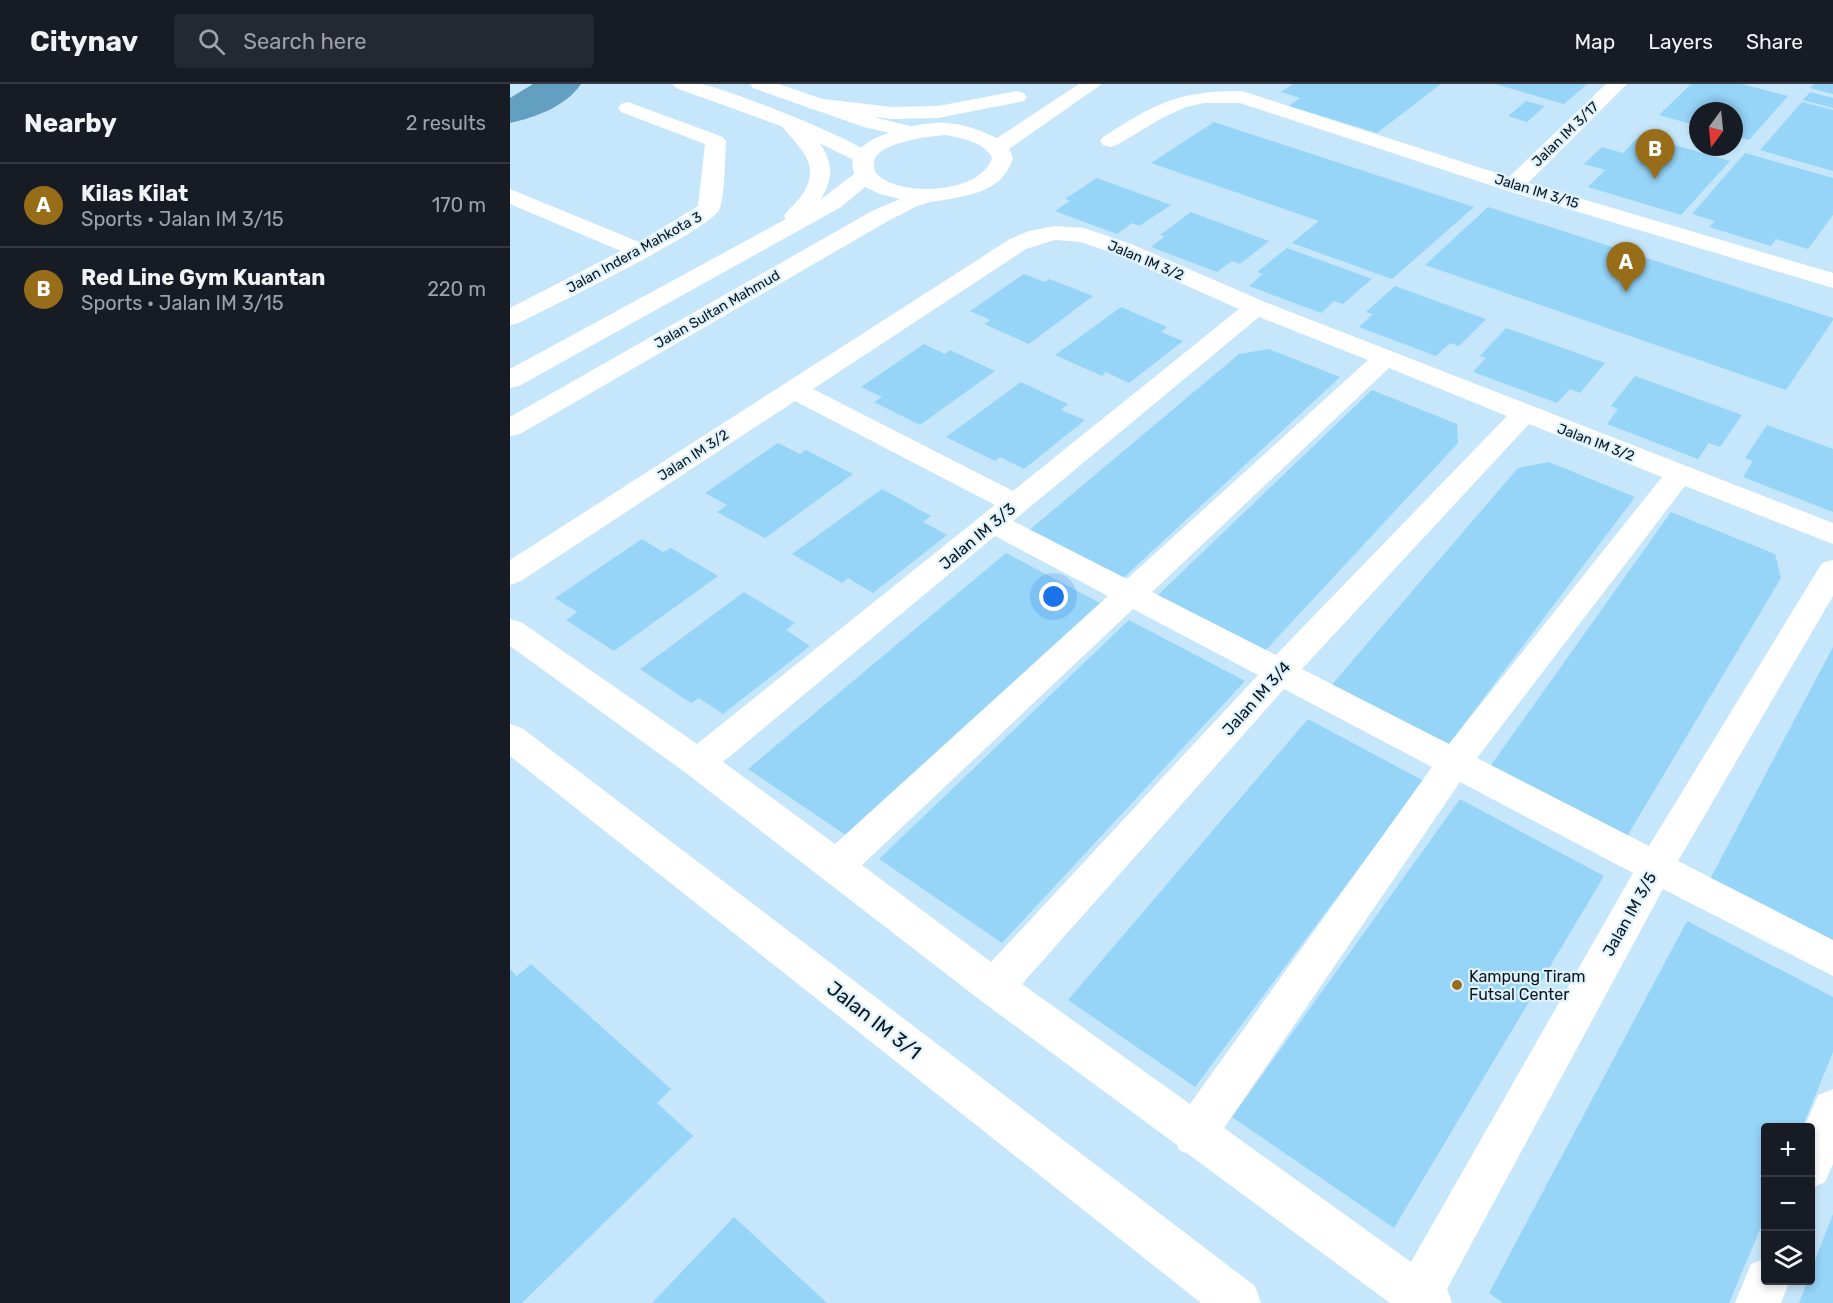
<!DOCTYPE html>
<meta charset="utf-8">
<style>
:root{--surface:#171b24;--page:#242831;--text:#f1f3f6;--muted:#9ea1a6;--line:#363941;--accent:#976d19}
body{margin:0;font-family:Rubik,sans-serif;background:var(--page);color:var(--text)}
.controls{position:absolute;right:18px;bottom:18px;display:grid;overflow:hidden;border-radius:6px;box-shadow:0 3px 9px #0003}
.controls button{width:54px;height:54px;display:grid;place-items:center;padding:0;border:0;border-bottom:2px solid var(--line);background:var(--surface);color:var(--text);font:30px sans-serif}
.compass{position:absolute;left:1179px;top:18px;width:54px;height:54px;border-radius:50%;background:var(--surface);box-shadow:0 3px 9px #0003;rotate:195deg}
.you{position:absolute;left:544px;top:513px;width:21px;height:21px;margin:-15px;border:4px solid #fff;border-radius:50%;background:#1a73e8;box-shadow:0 0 0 9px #1a73e833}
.badge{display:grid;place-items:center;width:39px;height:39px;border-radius:50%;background:var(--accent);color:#fff;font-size:20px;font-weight:700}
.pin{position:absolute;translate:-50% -50px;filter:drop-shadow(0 2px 3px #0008)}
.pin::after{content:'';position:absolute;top:32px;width:21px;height:18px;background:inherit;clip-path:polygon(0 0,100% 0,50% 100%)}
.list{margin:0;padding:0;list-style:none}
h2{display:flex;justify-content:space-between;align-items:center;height:78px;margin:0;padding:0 24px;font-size:26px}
h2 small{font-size:20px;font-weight:400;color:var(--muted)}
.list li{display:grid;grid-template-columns:39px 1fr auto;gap:18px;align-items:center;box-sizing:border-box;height:84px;padding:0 24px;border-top:2px solid var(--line)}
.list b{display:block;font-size:22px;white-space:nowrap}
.list p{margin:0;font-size:20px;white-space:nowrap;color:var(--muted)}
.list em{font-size:20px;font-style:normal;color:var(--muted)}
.icon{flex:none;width:33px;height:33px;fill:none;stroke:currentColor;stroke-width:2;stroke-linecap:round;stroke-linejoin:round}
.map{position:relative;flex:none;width:1323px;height:1219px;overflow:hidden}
header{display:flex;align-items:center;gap:36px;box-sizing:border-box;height:84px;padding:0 30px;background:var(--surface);border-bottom:2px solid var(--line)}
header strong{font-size:28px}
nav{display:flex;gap:33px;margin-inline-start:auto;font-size:21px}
.search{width:420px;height:54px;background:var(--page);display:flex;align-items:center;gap:15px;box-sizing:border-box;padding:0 21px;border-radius:6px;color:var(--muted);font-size:22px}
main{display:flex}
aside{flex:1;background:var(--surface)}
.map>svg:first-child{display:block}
</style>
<header>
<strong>Citynav</strong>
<div class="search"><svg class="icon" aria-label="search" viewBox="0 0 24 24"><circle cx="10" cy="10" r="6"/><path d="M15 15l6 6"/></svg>Search here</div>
<nav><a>Map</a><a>Layers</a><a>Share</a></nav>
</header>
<main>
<aside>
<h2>Nearby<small>2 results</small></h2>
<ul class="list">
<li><span class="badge">A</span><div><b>Kilas Kilat</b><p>Sports · Jalan IM 3/15</p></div><em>170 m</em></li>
<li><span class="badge">B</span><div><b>Red Line Gym Kuantan</b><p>Sports · Jalan IM 3/15</p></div><em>220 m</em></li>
</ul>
</aside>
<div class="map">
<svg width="1323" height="1219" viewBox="0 0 1323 1219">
<rect width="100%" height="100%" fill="#c6e7fb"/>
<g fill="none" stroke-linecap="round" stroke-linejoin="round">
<path fill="#639fc1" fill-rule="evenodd" d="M23 0H71C55 23 26 33 0 39V14Z"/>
</g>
<g fill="#96d4f8">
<polygon points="783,0 931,0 867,49 779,22 790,14 771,8"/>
<polygon points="985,0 1077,0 1054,20"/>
<polygon points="1181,0 1232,0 1278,12 1239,56 1224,52 1224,27 1188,27 1188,42 1149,31"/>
<polygon points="1304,0 1323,0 1323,10 1300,4"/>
<polygon points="1300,8 1323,14 1323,24 1293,16"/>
<polygon points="1016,17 1035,22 1017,38 998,32"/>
<polygon points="1292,18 1323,26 1323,87 1250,66"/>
<polygon points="704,38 964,123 882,195 782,159 809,137 641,79"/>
<polygon points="1130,51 1220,77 1171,131 1078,103 1095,86 1074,80 1092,63 1113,69"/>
<polygon points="1235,69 1323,94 1323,131 1298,165 1266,155 1261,162 1199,143 1205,137 1182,130"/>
<polygon points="587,94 661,121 629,142 622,139 607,150 545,127 560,117 555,115"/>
<polygon points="978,123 1323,234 1323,236 1276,306 915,181"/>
<polygon points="681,128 759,157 730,180 722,177 707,188 641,163 655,152 650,151"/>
<polygon points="777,164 862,195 833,220 824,217 811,229 739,202 753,190 747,188"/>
<polygon points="514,190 535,198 539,195 583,212 519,260 474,240 480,236 460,227"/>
<polygon points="885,202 976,235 949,262 940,259 926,272 849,243 863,230 856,228"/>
<polygon points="611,223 657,243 651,248 673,257 619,299 596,288 592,292 545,271"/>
<polygon points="996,244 1095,279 1070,309 1060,305 1047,319 963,288 976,274 970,272"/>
<polygon points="414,260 435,270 440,266 485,287 410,341 364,318 372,313 351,303"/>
<polygon points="759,265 830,293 611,496 517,448 729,270"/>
<polygon points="1125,292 1232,331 1210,363 1199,359 1188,375 1097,340 1108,325 1101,322"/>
<polygon points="511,298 558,320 551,326 575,336 514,385 490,373 485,377 436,353"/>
<polygon points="862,306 947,340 948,359 755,567 647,512"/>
<polygon points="1257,341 1323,365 1323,428 1233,393 1243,377 1235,374"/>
<polygon points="268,359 290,370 296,366 343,390 255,454 207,428 217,421 195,409"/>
<polygon points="1039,378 1125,413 936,664 819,604 1008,384"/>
<polygon points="372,405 421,432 413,438 437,451 363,509 338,494 332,499 282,470"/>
<polygon points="1161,428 1265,470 1271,494 1116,754 979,684"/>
<polygon points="132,455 153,468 161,464 208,492 104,567 56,536 67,528 45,514"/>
<polygon points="496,469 590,519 337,752 238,685"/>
<polygon points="234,508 285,539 276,546 300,562 213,630 189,614 181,619 130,585"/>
<polygon points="619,536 735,597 492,859 369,775"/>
<polygon points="1323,563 1323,860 1199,797"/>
<polygon points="798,635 914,697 685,1003 558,916"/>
<polygon points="950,715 1094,792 884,1144 722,1033"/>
<polygon points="1177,837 1323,913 1323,968 1292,1044 1256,1044 1256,1131 1219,1219 993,1219 979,1209"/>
<polygon points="21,880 161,1005 147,1019 183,1052 12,1219 0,1219 0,885 7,892"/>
<polygon points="1323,1130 1323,1219 1289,1219 1298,1196 1300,1196 1300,1189"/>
<polygon points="224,1133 317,1219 142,1219"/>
</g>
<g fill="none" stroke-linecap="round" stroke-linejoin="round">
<g fill="#fff" fill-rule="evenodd">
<path d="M163 0C172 0 182 0 191 0 215 4 354 58 365 74L362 78 355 80 348 78 282 46 166 4Z"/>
<polygon points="240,0 269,0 367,34 408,44 411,48 408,52 401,54 354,43 243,4"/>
<path d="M1096 0H1117L1018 99 1323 189V204L995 106 730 19H694L676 23 652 34 607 61 600 63 593 61 590 57 593 53C646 19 668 7 732 7L999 93Z"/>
<path d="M118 18 213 53 216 57C215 72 215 115 209 126 198 147 40 223 9 239L0 241V224L111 167 0 120V105L129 158 188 122 195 60 111 28 108 24 111 20Z"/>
<path d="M545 142 574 144 621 160 755 218 1323 439V460L1175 402 967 674 1139 762 1312 479 1323 476V512L1168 777 1323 856V892L1153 805 937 1205 942 1219H880L678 1070 669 1066 667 1061 470 916 176 689 0 562V535L11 538 187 660 485 421 285 317 11 497 0 501V476L500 155 519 147ZM545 156 571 158 605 170 729 225 503 407 303 305 516 165ZM749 233 858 276 617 495 503 437ZM879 284 997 332 766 571 642 508ZM1019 340 1152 393 939 660 792 585ZM485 452 598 512 325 760 213 678ZM623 525 748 591 481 878 352 781ZM774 605 922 683 680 1020 512 900ZM950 698 1123 789 901 1178 714 1044Z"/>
<polygon points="0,640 12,644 745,1202 751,1219 691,1219 0,672"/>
<polygon points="1323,1005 1323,1080 1315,1098 1300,1105 1300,1044 1294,1044 1308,1011"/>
<polygon points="1256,1174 1256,1196 1280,1196 1271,1219 1225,1219 1241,1180"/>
</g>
<g fill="#fff" fill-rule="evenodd">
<path d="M569 0H592L499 65 503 74C492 111 453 112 421 118 407 120 391 131 378 137L10 350 0 352V333L362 127 390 115 370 110 355 103 331 123 9 302 0 304V285L276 135 274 132C280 123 290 116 295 106 312 76 283 59 268 37L271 33H285C311 58 334 80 310 116L344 90 342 78C345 73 347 67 352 63 369 48 415 37 437 39 454 40 472 47 487 54ZM436 51C451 54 475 58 482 74 471 109 396 113 370 93 366 90 364 87 364 81 361 59 420 52 436 51Z"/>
<polygon points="507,7 514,9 517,13 514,17 428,34 382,35 305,26 298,24 295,20 298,16 305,14 382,23 428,22"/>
</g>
</g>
<circle fill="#976d19" stroke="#def2fe" stroke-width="2" cx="947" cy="901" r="6"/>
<g text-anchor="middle" stroke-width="4.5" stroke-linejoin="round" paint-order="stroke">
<g font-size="14" fill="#0a161d" stroke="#def2fe">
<text transform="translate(1055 50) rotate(-44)" y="5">Jalan IM 3/17</text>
<text transform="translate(1027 107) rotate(17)" y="5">Jalan IM 3/15</text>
<text transform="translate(124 168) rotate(-29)" y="5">Jalan Indera Mahkota 3</text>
<text transform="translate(636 176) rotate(23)" y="5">Jalan IM 3/2</text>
<text transform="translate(207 225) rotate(-30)" y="5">Jalan Sultan Mahmud</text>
<text transform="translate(1086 358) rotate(21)" y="5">Jalan IM 3/2</text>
<text transform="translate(183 371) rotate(-33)" y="5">Jalan IM 3/2</text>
</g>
<g font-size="16" fill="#0a161d" stroke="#def2fe">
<text transform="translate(467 452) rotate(-40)" y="6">Jalan IM 3/3</text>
<text transform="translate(746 614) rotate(-48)" y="6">Jalan IM 3/4</text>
<text transform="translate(1119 830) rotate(-61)" y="6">Jalan IM 3/5</text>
</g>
<g font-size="16" fill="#0a161d" stroke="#def2fe" text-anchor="start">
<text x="959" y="898">Kampung Tiram<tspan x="959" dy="18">Futsal Center</tspan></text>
</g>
<g font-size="20" fill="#0a161d" stroke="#def2fe">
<text transform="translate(364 936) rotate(38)" y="7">Jalan IM 3/1</text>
</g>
</g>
</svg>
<div class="controls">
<button>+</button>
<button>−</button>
<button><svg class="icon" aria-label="layers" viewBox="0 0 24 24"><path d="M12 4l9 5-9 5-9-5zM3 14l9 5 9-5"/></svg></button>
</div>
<svg class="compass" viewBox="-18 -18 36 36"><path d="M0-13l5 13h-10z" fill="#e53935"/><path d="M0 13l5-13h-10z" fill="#9ea1a6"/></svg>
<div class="you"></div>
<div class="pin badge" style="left:1116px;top:208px">A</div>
<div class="pin badge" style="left:1145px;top:95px">B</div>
</div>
</main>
